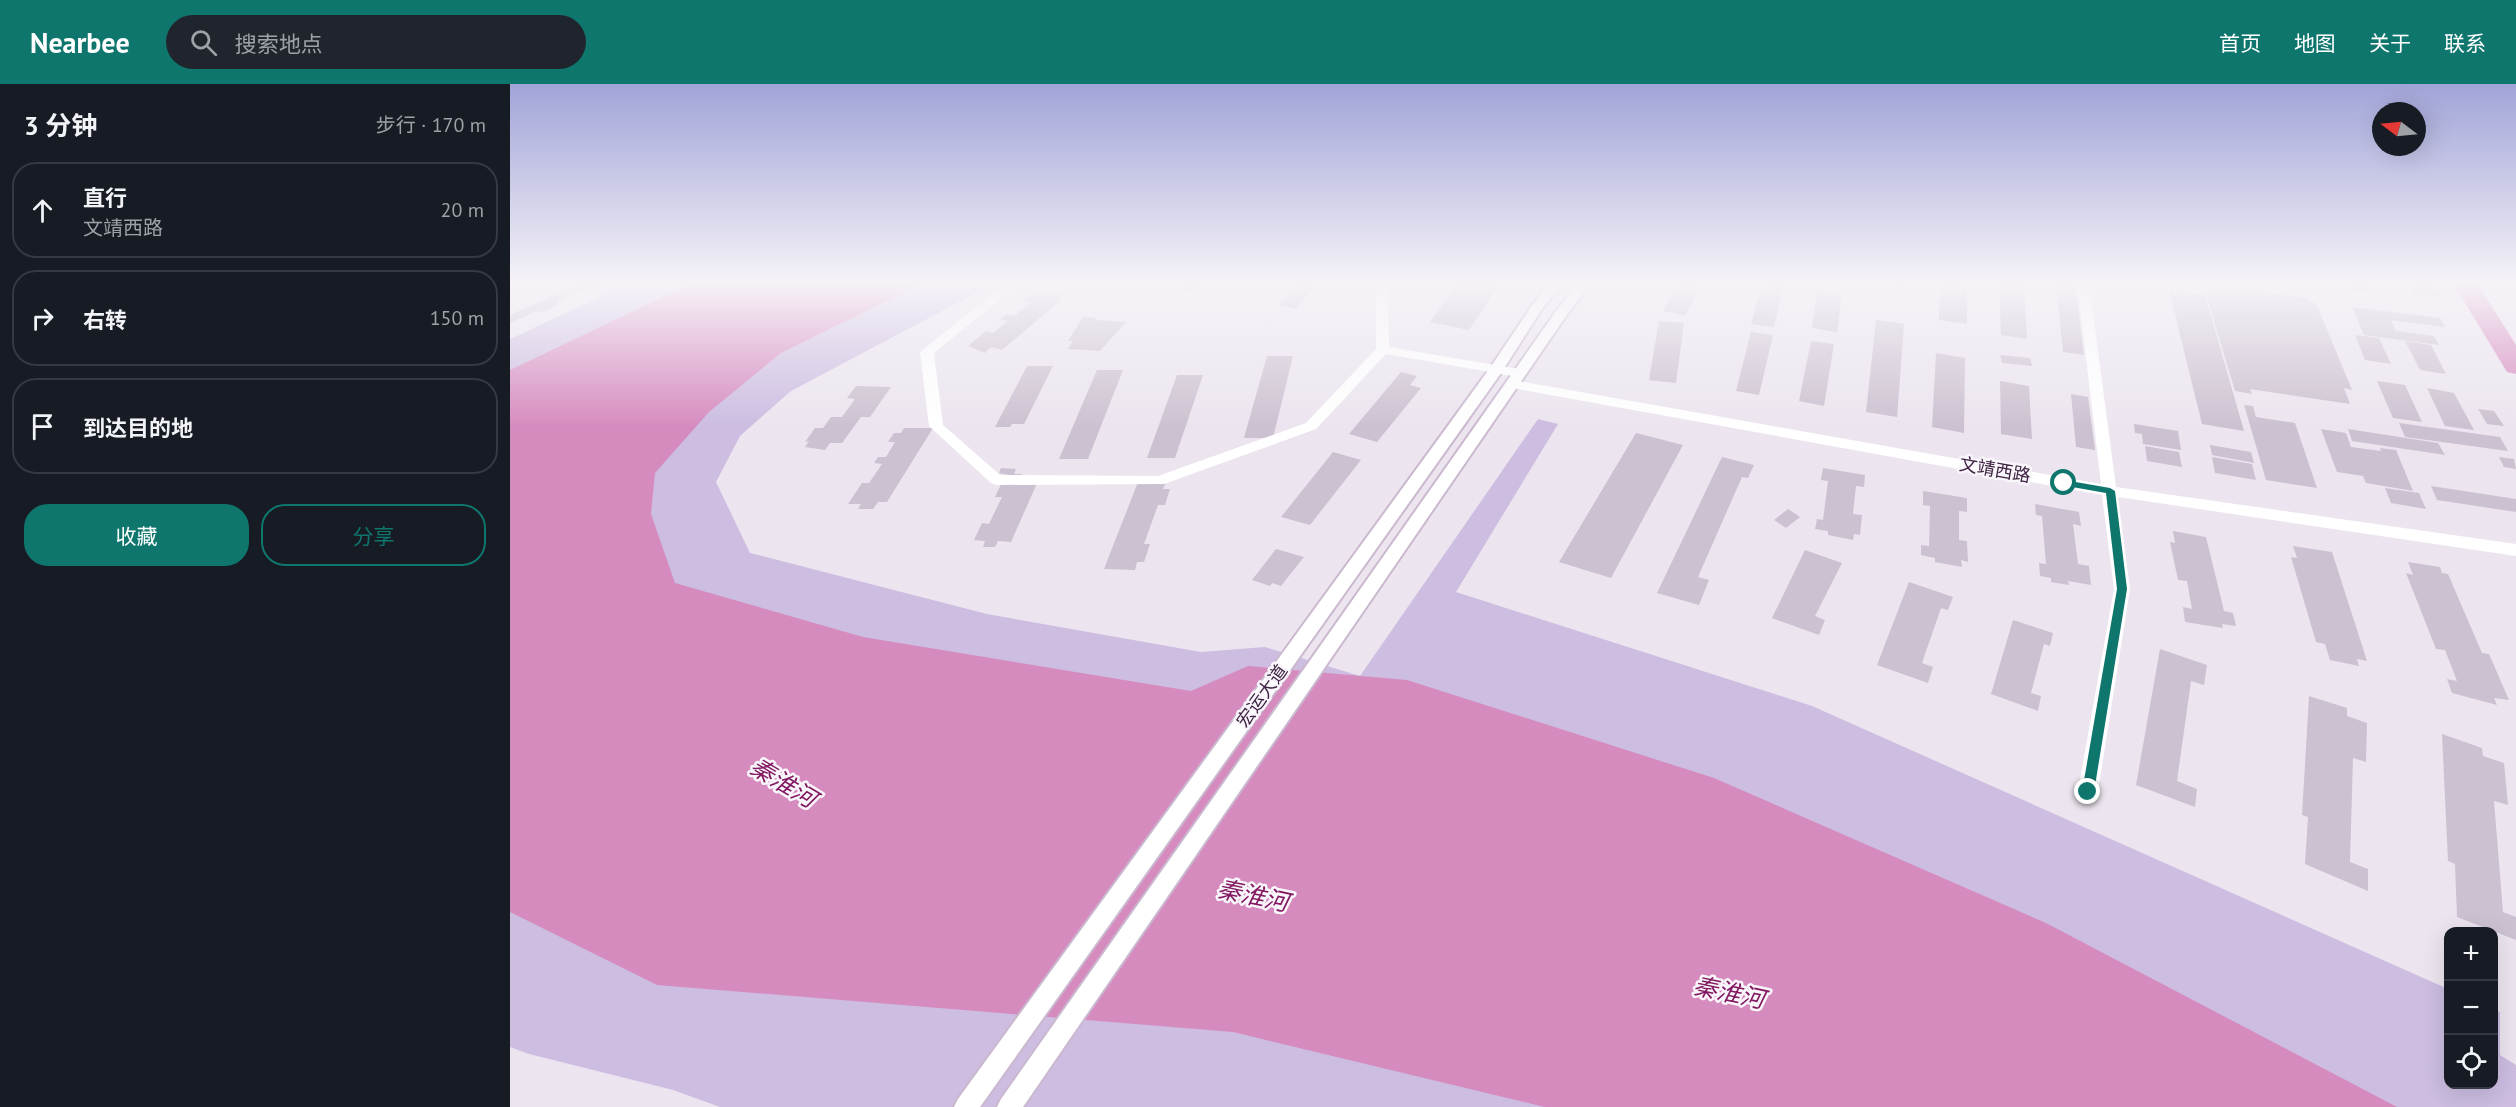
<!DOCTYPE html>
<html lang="zh">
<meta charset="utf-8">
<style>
:root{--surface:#171b24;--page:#20242c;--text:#f1f3f6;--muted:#9ea1a6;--line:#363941;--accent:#0f766e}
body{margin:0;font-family:"PT Sans","Noto Sans SC",sans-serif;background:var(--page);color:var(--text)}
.controls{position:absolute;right:18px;bottom:18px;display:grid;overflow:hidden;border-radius:12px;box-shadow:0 6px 24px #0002}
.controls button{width:54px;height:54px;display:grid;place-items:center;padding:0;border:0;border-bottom:2px solid var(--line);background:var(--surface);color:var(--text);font:30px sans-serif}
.compass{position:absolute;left:1862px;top:18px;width:54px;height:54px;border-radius:50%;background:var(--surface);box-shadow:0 6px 24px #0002;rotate:286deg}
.stop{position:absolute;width:18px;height:18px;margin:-14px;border:4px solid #0f766e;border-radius:50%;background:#fff}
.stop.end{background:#0f766e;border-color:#fff;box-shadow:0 2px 6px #0008}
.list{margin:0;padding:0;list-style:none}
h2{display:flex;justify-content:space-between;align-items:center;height:78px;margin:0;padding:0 24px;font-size:26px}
h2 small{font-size:20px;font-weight:400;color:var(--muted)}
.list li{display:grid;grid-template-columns:39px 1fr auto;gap:18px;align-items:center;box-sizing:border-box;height:96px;margin:0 12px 12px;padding:0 12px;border:2px solid var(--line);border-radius:24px}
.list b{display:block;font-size:22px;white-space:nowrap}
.list p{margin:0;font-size:20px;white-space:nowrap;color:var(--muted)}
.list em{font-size:20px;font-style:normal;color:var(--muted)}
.actions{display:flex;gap:12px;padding:18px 24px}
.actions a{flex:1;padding:14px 0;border:2px solid var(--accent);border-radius:24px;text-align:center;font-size:21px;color:var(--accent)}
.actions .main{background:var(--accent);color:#fff}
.icon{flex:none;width:33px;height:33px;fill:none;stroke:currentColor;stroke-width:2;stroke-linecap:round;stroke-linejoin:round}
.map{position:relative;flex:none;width:2006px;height:1023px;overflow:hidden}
header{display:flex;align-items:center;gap:36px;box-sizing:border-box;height:84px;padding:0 30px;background:var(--accent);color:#fff}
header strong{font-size:28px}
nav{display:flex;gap:33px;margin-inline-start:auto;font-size:21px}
.search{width:420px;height:54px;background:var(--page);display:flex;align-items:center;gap:15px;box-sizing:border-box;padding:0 21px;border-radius:33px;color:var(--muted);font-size:22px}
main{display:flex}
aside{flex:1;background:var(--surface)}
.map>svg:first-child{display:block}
</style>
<header>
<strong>Nearbee</strong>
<div class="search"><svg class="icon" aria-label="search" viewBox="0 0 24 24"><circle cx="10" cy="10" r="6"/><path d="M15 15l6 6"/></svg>搜索地点</div>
<nav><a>首页</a><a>地图</a><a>关于</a><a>联系</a></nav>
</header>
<main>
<aside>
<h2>3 分钟<small>步行 · 170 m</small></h2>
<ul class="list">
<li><svg class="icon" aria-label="ahead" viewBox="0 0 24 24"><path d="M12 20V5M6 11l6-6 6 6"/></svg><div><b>直行</b><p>文靖西路</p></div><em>20 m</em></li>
<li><svg class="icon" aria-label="right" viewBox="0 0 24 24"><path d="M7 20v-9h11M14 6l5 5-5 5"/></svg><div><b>右转</b></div><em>150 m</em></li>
<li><svg class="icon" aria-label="arrive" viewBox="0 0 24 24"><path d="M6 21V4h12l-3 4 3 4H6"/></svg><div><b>到达目的地</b></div></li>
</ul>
<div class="actions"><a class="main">收藏</a><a>分享</a></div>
</aside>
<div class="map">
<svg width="2006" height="1023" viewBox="0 0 2006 1023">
<rect width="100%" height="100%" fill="#ece5ef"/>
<polygon fill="#ccbde1" points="121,199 485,199 281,307 230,352 206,398 240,469 477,530 691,568 755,563 850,592 1028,335 1048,340 946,508 1302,622 1938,905 1938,1000 1984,1000 1984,925 1990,928 1990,971 2006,981 2006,1023 210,1023 163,1006 19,970 0,963 0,255"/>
<polygon fill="#d68bbf" points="182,199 413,199 271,269 199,328 145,389 141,430 165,499 353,553 681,607 738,582 897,596 1204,694 1536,839 1887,1023 1035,1023 723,948 147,901 0,828 0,286"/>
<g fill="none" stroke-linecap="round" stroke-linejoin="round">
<polygon fill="#d68bbf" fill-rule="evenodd" points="1943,199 1967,199 2006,261 2006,290 1997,288"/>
</g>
<g fill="#ccc1d0">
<polygon points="70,199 97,199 86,205 82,203 47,218 49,219 32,229 27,227 0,239 0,231"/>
<polygon points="673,199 696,199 686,209 667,205"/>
<polygon points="788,199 808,199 786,225 769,221"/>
<polygon points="948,199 991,199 959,246 920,238"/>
<polygon points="1169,199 1192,199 1175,232 1153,227"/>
<polygon points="1252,199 1274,199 1264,243 1241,240"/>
<polygon points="1372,199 1396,199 1395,205 1371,202"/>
<polygon points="1430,199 1457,199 1457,240 1429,236"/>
<polygon points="1489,199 1514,199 1517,255 1491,251"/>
<polygon points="1546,199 1565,199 1574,271 1553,268"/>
<polygon points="1834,199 1861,199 1866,210 1837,206"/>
<polygon points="1899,199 1926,199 1933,213 1903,209"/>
<polygon points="1693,200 1797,214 1799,218 1806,219 1842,306 1834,304 1840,320 1740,305 1742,310 1725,307"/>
<polygon points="1659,206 1695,211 1734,347 1692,340"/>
<polygon points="1307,207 1332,211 1327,248 1302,244"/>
<polygon points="528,209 541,212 544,209 553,211 548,215 551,216 492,266 481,263 475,269 458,262 476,247 483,249 498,237 490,235 497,230 504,232 521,218 513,216"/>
<polygon points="1842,223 1930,234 1935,243 1881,236 1886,247 1924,252 1929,261 1854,251"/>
<polygon points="573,233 586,234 585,236 616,238 590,267 558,265 563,257 558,257"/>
<polygon points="1366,236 1394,240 1387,333 1356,328"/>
<polygon points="1149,237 1174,239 1166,299 1139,296"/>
<polygon points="1241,248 1263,251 1249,311 1226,307"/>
<polygon points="1845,251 1869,254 1881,280 1855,276"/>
<polygon points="1301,257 1324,260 1314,322 1289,317"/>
<polygon points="1895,257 1921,261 1936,290 1910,286"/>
<polygon points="1426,269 1455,274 1454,349 1422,343"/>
<polygon points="1490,271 1520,274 1522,282 1492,279"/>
<polygon points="757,272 783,272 763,354 734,354"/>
<polygon points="517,282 543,282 514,340 502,340 500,343 485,343"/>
<polygon points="587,286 613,286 578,375 549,375"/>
<polygon points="891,288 907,292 900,301 911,304 867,358 839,350"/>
<polygon points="667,291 693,291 665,374 637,374"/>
<polygon points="1490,297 1519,302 1522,355 1491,350"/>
<polygon points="1867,297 1895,301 1912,338 1883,334"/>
<polygon points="346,302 381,303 360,333 351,333 332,359 320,359 315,366 295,363 299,357 295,358 305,344 313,344 321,333 332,333 345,315 337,314"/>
<polygon points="1917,304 1944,309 1964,346 1935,342"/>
<polygon points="1561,310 1578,313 1585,366 1566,363"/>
<polygon points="1734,321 1743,322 1746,333 1785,339 1807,404 1756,396"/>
<polygon points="1968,325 1984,327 1994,342 1977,340"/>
<polygon points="1889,339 1990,353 1998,367 1895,353"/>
<polygon points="1624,340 1668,347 1671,366 1633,360 1632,350 1625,349"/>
<polygon points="394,344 423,344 377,418 368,418 363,425 348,425 351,420 338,420 352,399 359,399 372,380 364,379 368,373 376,373 385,358 378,358 384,349 391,349"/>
<polygon points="1811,345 1836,349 1841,363 1871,367 1870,364 1886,366 1903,407 1856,399 1853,392 1827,388"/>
<polygon points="1838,345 1928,359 1935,371 1842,357"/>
<polygon points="1126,349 1173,361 1101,494 1049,478"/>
<polygon points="1700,361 1741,368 1744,379 1702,371"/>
<polygon points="1635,362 1669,368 1672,383 1637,377"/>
<polygon points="823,368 851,376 800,441 771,433"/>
<polygon points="1212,373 1244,381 1238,394 1232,393 1188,493 1199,496 1189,521 1147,509"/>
<polygon points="1702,373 1742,380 1746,396 1705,389"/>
<polygon points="1989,373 2004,375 2006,385 1994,383"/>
<polygon points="491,384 506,385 504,390 512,390 511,392 528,397 501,458 488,457 485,463 473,463 475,457 464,456 472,439 479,440 492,413 485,413 493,396 504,392 489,389"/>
<polygon points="1313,384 1355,391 1354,403 1346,402 1343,430 1352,431 1350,451 1344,450 1343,456 1318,451 1318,447 1305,445 1307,435 1313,436 1318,397 1311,396"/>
<polygon points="628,398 656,398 653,405 660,405 655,421 648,421 634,460 640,460 634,478 627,478 625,486 594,485"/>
<polygon points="1921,402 2006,415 2006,428 1927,416"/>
<polygon points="1875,404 1909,409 1916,425 1881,419"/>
<polygon points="1413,407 1457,414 1457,428 1449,427 1449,456 1457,457 1458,478 1451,476 1452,483 1425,478 1425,474 1411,471 1411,461 1419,462 1420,422 1413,421"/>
<polygon points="1525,420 1569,428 1571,442 1563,440 1568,480 1579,482 1581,501 1558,497 1559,501 1541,498 1541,494 1530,492 1529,479 1536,480 1532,432 1526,431"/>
<polygon points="1278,425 1290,433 1276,444 1264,436"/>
<polygon points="1663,447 1696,453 1714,527 1723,529 1726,542 1712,540 1713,544 1675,538 1673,523 1682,525 1677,497 1668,496 1660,458 1665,459"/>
<polygon points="1783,462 1822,468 1857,577 1847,575 1849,582 1820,576 1815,560 1806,558 1781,473 1787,474"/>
<polygon points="766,465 794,473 771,502 762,499 760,502 742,496"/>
<polygon points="1295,466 1332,479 1305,532 1315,536 1309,551 1262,534"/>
<polygon points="1898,478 1930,483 1932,489 1938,490 1972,569 1979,570 1999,616 1984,614 1987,621 1942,609 1937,595 1947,597 1935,566 1926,565 1896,489 1903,491"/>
<polygon points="1399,498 1443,513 1438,526 1431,524 1412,579 1423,583 1418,599 1367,581"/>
<polygon points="1503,536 1543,549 1540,562 1534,560 1521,609 1531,612 1528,627 1481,610"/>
<polygon points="1650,565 1697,581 1694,601 1681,597 1667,697 1687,705 1685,723 1626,701"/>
<polygon points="1799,612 1837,624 1837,632 1857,639 1856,678 1843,674 1840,778 1858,785 1858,807 1795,780 1798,733 1792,731"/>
<polygon points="1932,650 1972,664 1973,672 1994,679 1998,721 1984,717 1993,828 2006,833 2006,856 1947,833 1945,780 1938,777"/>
</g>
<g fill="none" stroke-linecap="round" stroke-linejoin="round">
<defs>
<g id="secondary">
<polygon points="1040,199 1053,199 1032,225 991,289 470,1023 444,1023 448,1015 980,284 1023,220"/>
<polygon points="1068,199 1081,199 1056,232 513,1023 487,1023 491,1015 1047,226"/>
</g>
</defs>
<use href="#secondary" stroke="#cab8cf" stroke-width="4"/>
<g fill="#fff" fill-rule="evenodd">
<polygon points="496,199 510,199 424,269 433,341 490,391 648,392 796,339 866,265 866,199 878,199 879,263 1009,285 1016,289 1009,293 876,270 806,345 654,400 486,401 481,399 419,342 410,268"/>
<polygon points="1567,199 1579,199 1606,403 2006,460 2006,472 1608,413 1620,505 1588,707 1585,713 1578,715 1571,713 1568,707 1604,505 1592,411 1002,304 995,300 1002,296 1591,400"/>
</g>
<use href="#secondary" fill="#fff" fill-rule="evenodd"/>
</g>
<linearGradient id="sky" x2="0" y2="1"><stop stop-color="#a1a4d8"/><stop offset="0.58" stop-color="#f6f3f8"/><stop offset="1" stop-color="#f6f3f8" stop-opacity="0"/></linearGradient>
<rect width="2006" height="343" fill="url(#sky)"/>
<polygon fill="#0f766e" points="1554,396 1600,404 1605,407 1617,505 1584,708 1578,712 1572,708 1607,505 1596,409 1551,401 1550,399"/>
<g text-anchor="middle" stroke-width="5" stroke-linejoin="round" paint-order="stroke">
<g font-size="18" fill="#3e2342" stroke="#f9f6fb">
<text transform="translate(1485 386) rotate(10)" y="6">文靖西路</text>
<text transform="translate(752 612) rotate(-54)" y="6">宏运大道</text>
</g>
<g font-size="24" font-style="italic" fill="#821961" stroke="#f9f6fb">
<text transform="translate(273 699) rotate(31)" y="8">秦淮河</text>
<text transform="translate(743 812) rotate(12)" y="8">秦淮河</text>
<text transform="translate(1219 909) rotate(12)" y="8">秦淮河</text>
</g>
</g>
</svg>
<div class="controls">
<button>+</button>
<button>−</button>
<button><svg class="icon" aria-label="locate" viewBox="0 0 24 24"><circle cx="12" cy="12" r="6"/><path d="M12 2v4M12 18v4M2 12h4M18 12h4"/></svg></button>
</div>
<svg class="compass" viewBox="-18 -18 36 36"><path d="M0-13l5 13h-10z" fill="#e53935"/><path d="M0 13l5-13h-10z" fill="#9ea1a6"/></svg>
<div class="stop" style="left:1554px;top:399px"></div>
<div class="stop end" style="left:1578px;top:708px"></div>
</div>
</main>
